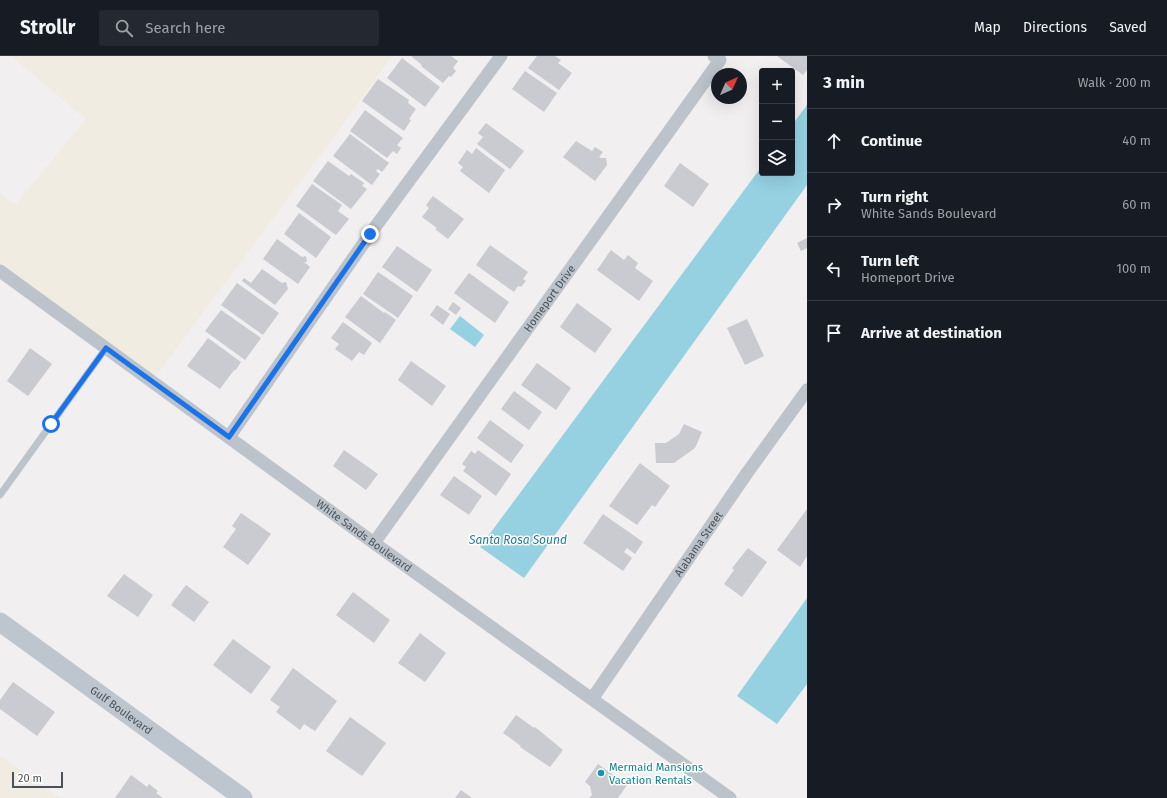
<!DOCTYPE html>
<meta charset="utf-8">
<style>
:root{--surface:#171b24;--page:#242831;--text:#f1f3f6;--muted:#9ea1a6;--line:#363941}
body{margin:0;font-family:"Fira Sans",sans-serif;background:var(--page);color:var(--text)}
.controls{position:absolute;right:12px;top:12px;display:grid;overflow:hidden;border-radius:4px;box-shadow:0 4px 16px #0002}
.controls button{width:36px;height:36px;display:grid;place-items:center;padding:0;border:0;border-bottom:1px solid var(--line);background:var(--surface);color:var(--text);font:20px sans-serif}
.compass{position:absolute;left:711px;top:12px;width:36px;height:36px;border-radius:50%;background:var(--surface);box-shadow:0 4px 16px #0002;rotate:45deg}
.scale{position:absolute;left:12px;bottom:10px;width:51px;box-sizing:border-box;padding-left:4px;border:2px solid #49525a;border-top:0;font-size:11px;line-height:14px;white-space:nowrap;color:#49525a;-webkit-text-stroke:3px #fff;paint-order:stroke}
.stop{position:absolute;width:12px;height:12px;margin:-9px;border:3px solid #1a73e8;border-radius:50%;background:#fff}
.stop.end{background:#1a73e8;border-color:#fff;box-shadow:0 1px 4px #0008}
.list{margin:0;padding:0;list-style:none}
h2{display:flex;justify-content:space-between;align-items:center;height:52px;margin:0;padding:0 16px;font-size:17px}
h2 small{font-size:13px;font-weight:400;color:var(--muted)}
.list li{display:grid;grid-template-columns:26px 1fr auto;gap:12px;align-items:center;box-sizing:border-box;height:64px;padding:0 16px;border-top:1px solid var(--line)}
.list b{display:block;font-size:15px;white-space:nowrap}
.list p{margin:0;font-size:13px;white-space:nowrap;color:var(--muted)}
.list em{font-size:13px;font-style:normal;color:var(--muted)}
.icon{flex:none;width:22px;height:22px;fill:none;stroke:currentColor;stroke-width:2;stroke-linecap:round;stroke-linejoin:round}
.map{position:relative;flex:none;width:807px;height:742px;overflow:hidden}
header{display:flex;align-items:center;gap:24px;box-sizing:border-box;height:56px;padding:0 20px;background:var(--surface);border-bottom:1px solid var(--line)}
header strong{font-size:19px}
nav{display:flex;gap:22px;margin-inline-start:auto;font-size:14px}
.search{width:280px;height:36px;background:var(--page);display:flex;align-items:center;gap:10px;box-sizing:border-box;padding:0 14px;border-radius:4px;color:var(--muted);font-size:15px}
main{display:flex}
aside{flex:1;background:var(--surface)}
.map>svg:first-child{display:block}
</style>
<header>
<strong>Strollr</strong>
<div class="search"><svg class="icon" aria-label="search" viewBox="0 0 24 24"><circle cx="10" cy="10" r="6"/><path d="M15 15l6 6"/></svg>Search here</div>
<nav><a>Map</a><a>Directions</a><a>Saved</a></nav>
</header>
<main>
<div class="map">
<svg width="807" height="742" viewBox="0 0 807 742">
<rect width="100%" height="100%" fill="#f1efef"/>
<g fill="#f0ece2">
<polygon points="11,0 392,0 334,81 155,321 0,210 0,137 15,149 86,63"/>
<polygon points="0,700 60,742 0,742"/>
</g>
<g fill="#95d1e1">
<polygon points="807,49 807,129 524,522 480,491 762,110 762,117 792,117 792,69"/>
<polygon points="460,260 484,279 475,291 450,273"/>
<polygon points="807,542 807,628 777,668 737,640"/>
</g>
<g fill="#c9cbd1">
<polygon points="411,0 451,0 458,5 453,12 456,15 451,21 449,20 443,27 421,10 422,9"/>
<polygon points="537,0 555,0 561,4 558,7 572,17 559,34 528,12"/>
<polygon points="777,0 807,0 807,14 803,19"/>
<polygon points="402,2 440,31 425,51 387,22"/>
<polygon points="525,15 557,37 544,56 512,33"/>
<polygon points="378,23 409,44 408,47 416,53 409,63 411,64 404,75 362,45"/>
<polygon points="365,54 403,82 397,89 401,92 397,98 393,95 387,102 350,75"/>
<polygon points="486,67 524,95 510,113 477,88 483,81 478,77"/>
<polygon points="350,78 389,107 382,116 378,113 376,115 380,118 372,129 333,100"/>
<polygon points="576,85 592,95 595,91 603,96 599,101 601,102 606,102 607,109 595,125 563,101"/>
<polygon points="476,92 505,114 489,137 460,115 463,111 458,107 467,94 472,98"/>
<polygon points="328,105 349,120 351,118 364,127 362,130 367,133 351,153 313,125"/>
<polygon points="680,107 709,128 693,151 664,130"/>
<polygon points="312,128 342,149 338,155 349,163 336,179 296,150"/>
<polygon points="433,140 464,163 448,183 435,173 437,172 422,161 429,152 426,149"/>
<polygon points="299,157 331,181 316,202 284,178"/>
<polygon points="807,182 807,192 801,195 797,187"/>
<polygon points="277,183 302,201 306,200 307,206 304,206 310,211 298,228 263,203"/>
<polygon points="490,189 528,216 523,223 526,225 521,231 518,230 514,236 476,209"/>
<polygon points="397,190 432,214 417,236 382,211"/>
<polygon points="611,194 624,204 628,199 638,207 635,212 653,225 639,245 597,214"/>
<polygon points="262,213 282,227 286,226 288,233 275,249 242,225 244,222 251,227"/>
<polygon points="378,216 413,240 398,262 363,238"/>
<polygon points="469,217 509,246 495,267 454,237"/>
<polygon points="237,227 279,257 263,279 221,249"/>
<polygon points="361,240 384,257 385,256 396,264 380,287 345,261"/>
<polygon points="453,246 461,252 456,259 448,253"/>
<polygon points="577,247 612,273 595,297 560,271"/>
<polygon points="437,249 450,258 443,269 430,259"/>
<polygon points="221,254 261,282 245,304 205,275"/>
<polygon points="747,263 764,300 745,309 727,272"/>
<polygon points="343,266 372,287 364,299 359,296 352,305 335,293 339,288 331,282"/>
<polygon points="208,282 241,306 235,315 234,314 220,333 187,310"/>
<polygon points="30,292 52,308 28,340 7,325"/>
<polygon points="411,305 446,330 432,350 398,324"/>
<polygon points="537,307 571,332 556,354 521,329"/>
<polygon points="514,335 542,356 529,374 501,353"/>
<polygon points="490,364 524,389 511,407 477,382"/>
<polygon points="684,368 702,376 695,392 674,407 656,407 655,387 666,387 679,378"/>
<polygon points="344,394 378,418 366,434 333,410"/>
<polygon points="478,394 511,418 496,440 463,415 466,411 462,408 471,395 475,398"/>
<polygon points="640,407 670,430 655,451 652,449 637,469 609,450"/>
<polygon points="454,420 482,440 469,459 440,439"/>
<polygon points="807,453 807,500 800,511 777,494"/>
<polygon points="241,457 271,478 248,509 223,491 236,473 232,470"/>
<polygon points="603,458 643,486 635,498 627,492 624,496 632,502 623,515 583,487"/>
<polygon points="748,492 767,506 742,541 724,528 734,514 732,512"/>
<polygon points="124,518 153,539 138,561 107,540"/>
<polygon points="186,529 209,546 194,566 171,549"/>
<polygon points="353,536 390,564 374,587 336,559"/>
<polygon points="420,577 446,597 425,626 398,607"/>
<polygon points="233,583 271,611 251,638 213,609"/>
<polygon points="293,612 337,645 315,675 304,668 300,674 276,656 280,651 270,644"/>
<polygon points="13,626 55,656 37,680 0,653 0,644"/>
<polygon points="516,659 534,672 535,671 563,694 550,711 520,691 521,690 503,677"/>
<polygon points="350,661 386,687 362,720 326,695"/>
<polygon points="598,708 627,729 618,742 589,742 592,739 590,730 585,726"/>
<polygon points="131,719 147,731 149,728 158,735 156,737 163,742 115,742"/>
<polygon points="461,734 472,742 455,742"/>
</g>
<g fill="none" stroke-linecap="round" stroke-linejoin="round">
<polyline stroke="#bcc3ca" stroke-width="7" points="0,439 106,292"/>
<g stroke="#bcc3ca" stroke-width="13">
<path id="s1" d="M0 215 374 487 730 742"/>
<polyline points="229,381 370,178 501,0"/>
<path id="s2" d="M374 487 720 4 714 0"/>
<path id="s3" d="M592 643 747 417 807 334"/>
</g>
<path stroke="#bdc5ce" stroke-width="19" id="s4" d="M0 566 243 742"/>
</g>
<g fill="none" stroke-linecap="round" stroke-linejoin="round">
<polyline stroke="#1a73e8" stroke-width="5" points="51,368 106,292 229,381 370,178"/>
</g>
<circle fill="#0f9aa8" stroke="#fff" stroke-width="1.5" cx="601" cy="717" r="4"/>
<g text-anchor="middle" stroke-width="3" stroke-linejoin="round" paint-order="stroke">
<g font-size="11" fill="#49525a" stroke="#fff">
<text dy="4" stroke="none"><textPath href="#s2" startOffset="301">Homeport Drive</textPath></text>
<text dy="4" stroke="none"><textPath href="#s1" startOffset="450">White Sands Boulevard</textPath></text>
<text dy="4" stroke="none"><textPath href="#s3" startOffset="188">Alabama Street</textPath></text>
<text dy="4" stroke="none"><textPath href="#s4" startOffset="150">Gulf Boulevard</textPath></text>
</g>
<g font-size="11" fill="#0d838f" stroke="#fff" text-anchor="start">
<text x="609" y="715">Mermaid Mansions<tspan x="609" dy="13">Vacation Rentals</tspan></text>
</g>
<g font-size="12" font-style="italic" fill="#1e7d98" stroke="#fff">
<text x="518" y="488">Santa Rosa Sound</text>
</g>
</g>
</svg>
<div class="controls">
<button>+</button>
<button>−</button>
<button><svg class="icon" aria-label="layers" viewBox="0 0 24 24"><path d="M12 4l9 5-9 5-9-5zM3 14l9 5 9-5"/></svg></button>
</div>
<svg class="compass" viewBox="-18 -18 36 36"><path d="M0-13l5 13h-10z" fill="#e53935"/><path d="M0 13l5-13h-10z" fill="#9ea1a6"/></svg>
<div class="scale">20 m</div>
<div class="stop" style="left:51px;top:368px"></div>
<div class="stop end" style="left:370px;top:178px"></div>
</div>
<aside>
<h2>3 min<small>Walk · 200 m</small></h2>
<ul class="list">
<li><svg class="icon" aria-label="ahead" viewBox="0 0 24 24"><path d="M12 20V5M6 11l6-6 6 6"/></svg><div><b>Continue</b></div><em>40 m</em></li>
<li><svg class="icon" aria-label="right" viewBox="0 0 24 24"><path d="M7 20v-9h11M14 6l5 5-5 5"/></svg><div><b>Turn right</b><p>White Sands Boulevard</p></div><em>60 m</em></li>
<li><svg class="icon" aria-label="left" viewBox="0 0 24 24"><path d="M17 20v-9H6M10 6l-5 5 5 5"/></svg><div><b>Turn left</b><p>Homeport Drive</p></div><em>100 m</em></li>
<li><svg class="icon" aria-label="arrive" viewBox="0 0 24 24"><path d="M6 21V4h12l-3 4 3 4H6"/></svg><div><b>Arrive at destination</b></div></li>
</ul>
</aside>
</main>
